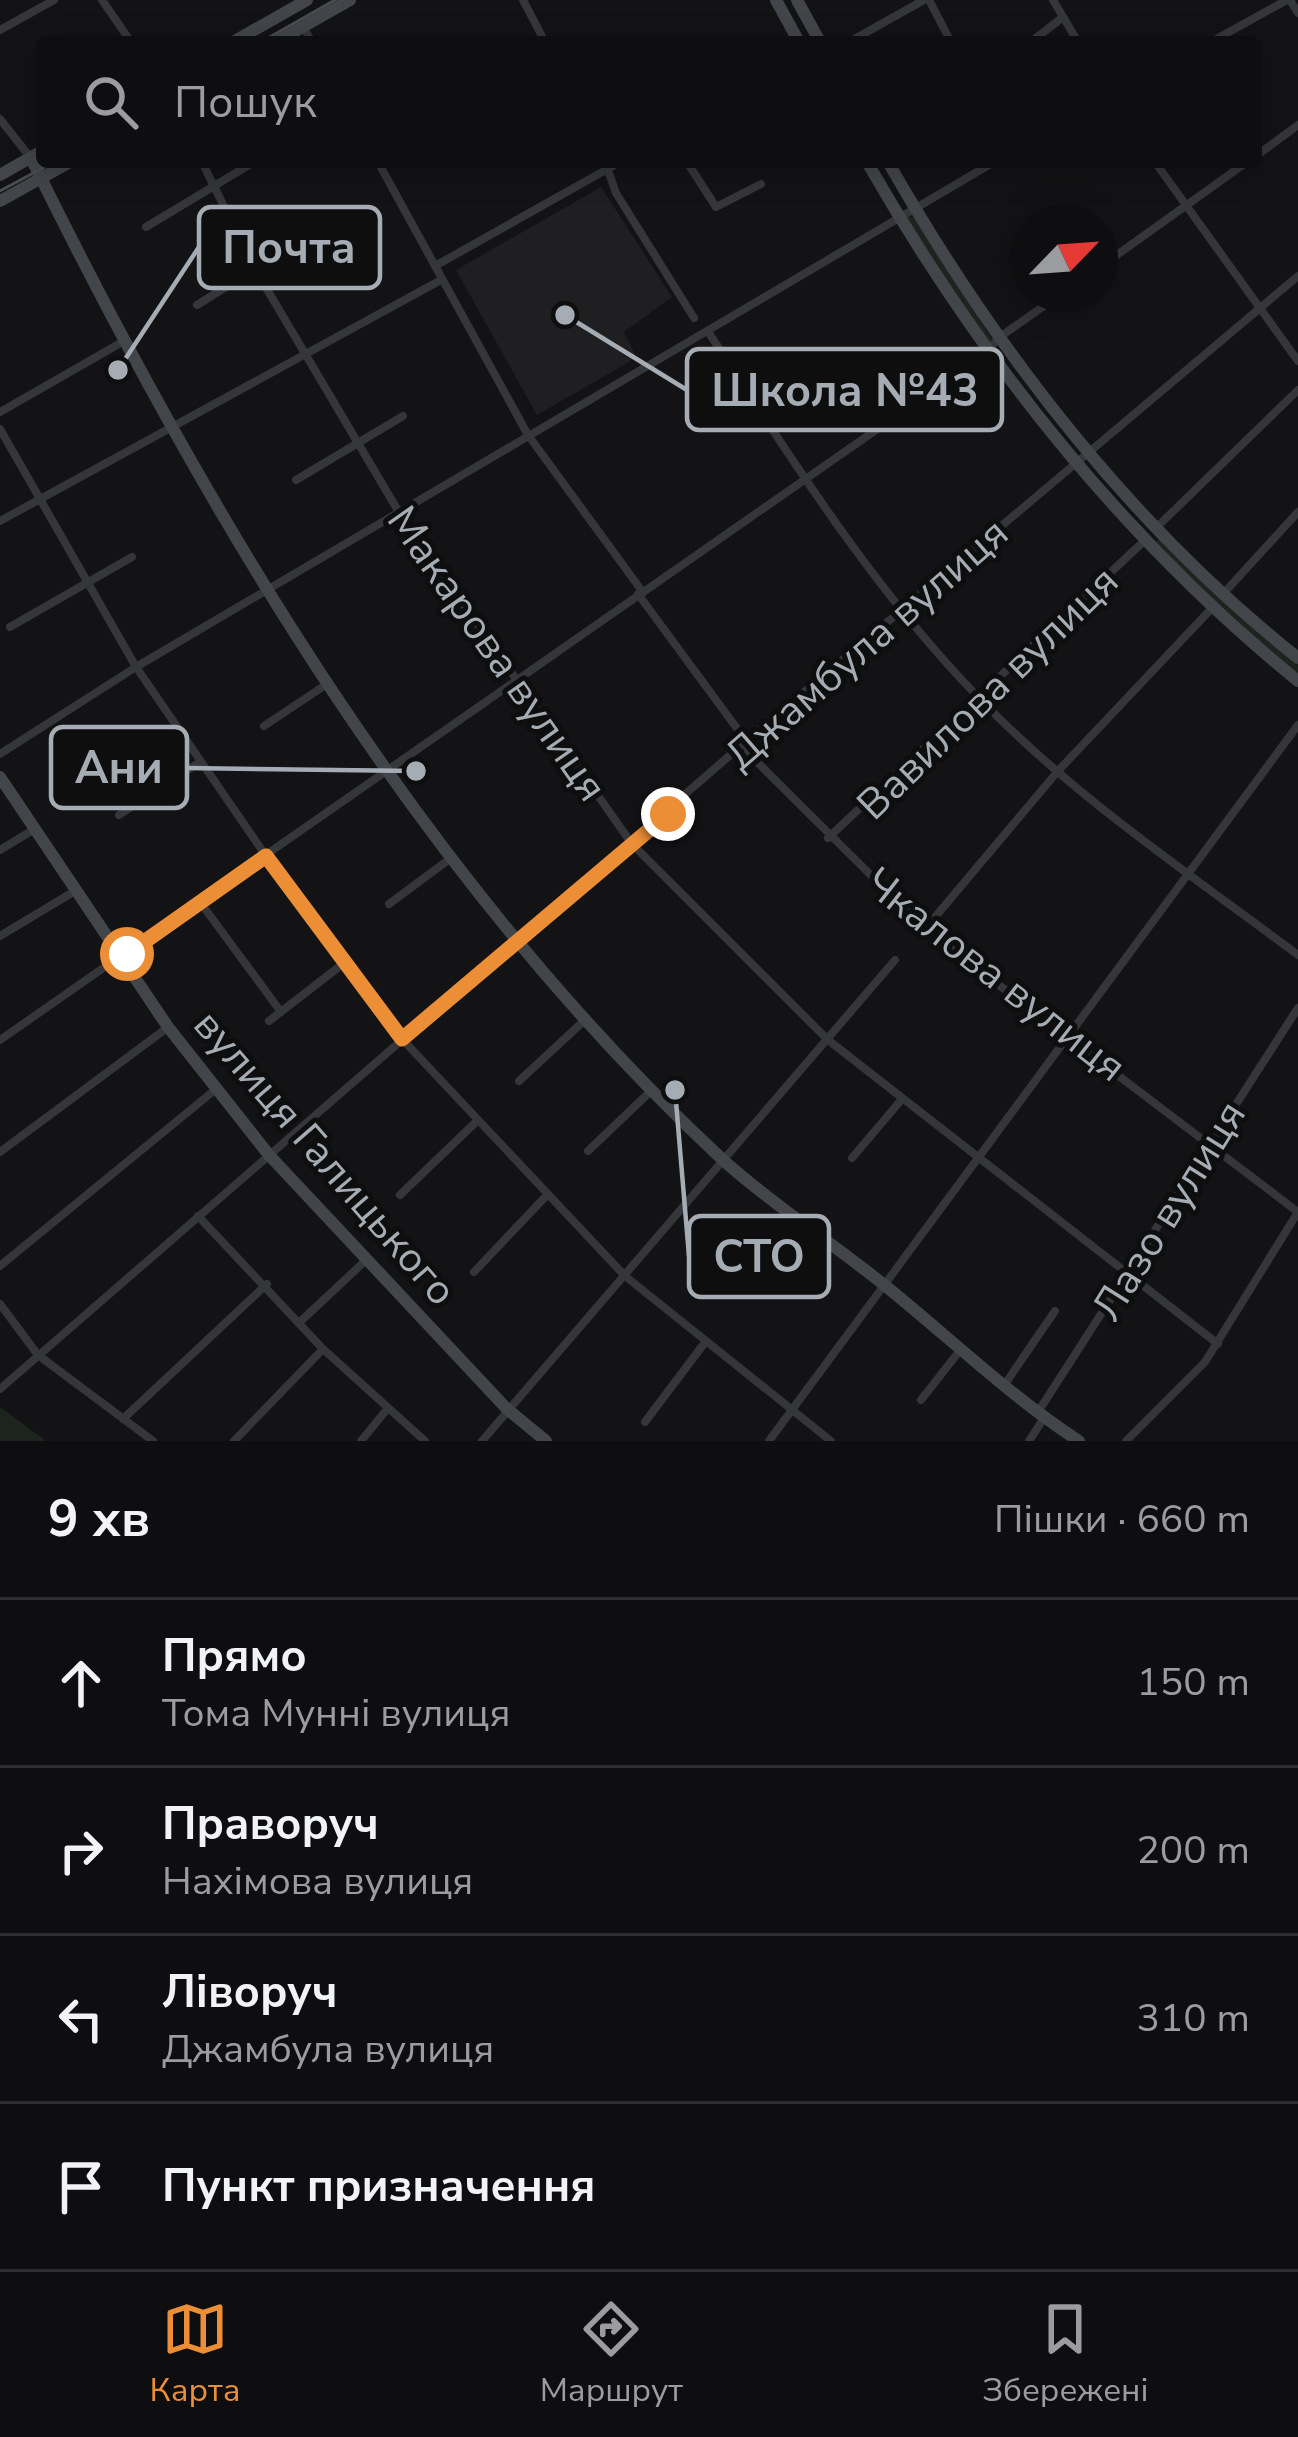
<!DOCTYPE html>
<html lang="uk">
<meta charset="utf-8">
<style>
:root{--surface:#0e0e10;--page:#171719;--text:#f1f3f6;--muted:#9b9c9f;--line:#2e2e30;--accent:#eb8e35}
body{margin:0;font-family:"Nunito Sans",sans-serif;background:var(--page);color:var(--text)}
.compass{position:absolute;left:1010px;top:204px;width:108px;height:108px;border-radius:50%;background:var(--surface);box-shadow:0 6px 30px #0003;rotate:65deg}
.stop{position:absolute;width:36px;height:36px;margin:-27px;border:9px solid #eb8e35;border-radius:50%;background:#fff}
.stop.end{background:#eb8e35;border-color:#fff;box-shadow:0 3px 12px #0008}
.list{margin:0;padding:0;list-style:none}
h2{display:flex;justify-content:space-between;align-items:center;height:156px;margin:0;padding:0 48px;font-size:51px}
h2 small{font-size:39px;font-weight:400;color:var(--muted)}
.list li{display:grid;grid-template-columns:78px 1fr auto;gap:36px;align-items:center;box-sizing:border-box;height:168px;padding:0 48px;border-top:3px solid var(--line)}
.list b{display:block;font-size:45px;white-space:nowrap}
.list p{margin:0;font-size:39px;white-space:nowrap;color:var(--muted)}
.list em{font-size:39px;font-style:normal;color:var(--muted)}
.icon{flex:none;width:66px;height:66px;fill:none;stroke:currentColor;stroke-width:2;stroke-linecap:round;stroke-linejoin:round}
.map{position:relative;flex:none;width:1298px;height:1441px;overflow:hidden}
.search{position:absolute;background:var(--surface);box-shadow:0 6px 30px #0003;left:36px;right:36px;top:36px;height:132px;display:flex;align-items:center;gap:30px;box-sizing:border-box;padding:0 42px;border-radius:12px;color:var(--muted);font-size:45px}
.sheet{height:828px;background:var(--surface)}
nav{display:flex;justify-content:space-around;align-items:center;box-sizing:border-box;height:168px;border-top:3px solid var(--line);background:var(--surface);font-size:33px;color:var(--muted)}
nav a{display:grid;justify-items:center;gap:6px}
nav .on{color:var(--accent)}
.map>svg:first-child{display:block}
</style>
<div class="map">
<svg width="1298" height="1441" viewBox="0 0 1298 1441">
<rect width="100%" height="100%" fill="#131315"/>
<polygon fill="#1f1f21" points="601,187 672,297 624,332 635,355 629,362 537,415 456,270"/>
<g fill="#1d241d">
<polygon points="906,217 915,217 992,339 988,346"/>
<polygon points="1159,539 1298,665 1298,676 1154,544"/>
<polygon points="0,1407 46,1441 0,1441"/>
</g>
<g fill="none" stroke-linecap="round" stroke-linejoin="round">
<g stroke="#343639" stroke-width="8">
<polyline points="102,0 131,42"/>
<polyline points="523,0 545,42"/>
<polyline points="929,0 951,42"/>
<polyline points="1053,0 1078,42"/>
<polyline points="1290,0 1298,13"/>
<polyline points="303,27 312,42"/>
<polyline points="0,30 54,0"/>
<polyline points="849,42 924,0"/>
<polyline points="1031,42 1063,17"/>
<polyline points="1211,42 1287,0"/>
<polyline points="0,119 30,157"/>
<polyline points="1256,156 1298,125"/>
<polyline points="202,162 255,269 400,514 632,844 828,1040 1218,1344"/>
<polyline points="378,162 528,435 642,591"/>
<polyline points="605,162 616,193 694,318"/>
<polyline points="687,162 716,207 761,184"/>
<polyline points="1155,162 1298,361"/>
<polyline points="146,227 254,162"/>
<polyline points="435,266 620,162"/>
<polyline points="1100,267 1247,162"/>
<polyline points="197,305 311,234"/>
<path d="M709 333C792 460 873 589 979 698 1073 796 1190 874 1298 955"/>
<polyline points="0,412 124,341"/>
<polyline points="0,429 136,667 266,856 402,1039 625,1276 831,1441"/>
<polyline points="296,480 403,416"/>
<polyline points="0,521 441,280"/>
<polyline points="1157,527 1298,390"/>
<polyline points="638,594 747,742 748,753 925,929 1298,1212"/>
<polyline points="1223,594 1298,512"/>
<polyline points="10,627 132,557"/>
<polyline points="264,726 327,684"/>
<polyline points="0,754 136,667 994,162"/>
<polyline points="119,815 200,762"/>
<polyline points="828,838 1143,542"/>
<polyline points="0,850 33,830"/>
<polyline points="200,902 281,1012"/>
<polyline points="389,904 451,858"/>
<polyline points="925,929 1058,771 1213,607"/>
<polyline points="0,936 75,891"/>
<polyline points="269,1021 344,963"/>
<polyline points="0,1040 988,352 997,339 1061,294"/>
<polyline points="519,1081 586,1019"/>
<polyline points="588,1151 653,1089"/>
<polyline points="0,1152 167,1028"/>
<polyline points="852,1158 902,1099"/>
<polyline points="400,1195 477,1121"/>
<polyline points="198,1216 323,1349 425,1441"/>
<polyline points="0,1266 216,1089"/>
<polyline points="474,1272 548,1194"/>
<polyline points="753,1284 802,1222"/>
<polyline points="0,1304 38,1355 153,1441"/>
<polyline points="301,1321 365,1261"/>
<polyline points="1005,1384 1055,1311"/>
<polyline points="0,1389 751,737 1298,276"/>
<polyline points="921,1400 961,1349"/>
<polyline points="1038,1412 1298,1008"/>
<polyline points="123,1419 267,1284"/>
<polyline points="645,1422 706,1341"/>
<polyline points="234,1441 323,1349"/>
<polyline points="361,1441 388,1408"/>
<polyline points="482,1441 895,960"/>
<polyline points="769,1441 1298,725"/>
<polyline points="1029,1441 1044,1418"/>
<polyline points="1126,1441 1205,1362 1298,1212"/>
</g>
<g stroke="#424549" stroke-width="12">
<polyline points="776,0 799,42"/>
<polyline points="797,0 820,42"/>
<polyline points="233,42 307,0"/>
<polyline points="276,42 350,0"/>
<path d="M31 158C209 519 425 883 723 1160 774 1206 834 1244 888 1288 951 1339 1011 1397 1079 1441"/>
<path d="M867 162C981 360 1121 537 1298 681"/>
<path d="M888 162C995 349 1128 523 1298 658"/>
<polyline points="0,175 42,151"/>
<polyline points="0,201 70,162"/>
<polyline points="0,777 168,1027 269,1155 507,1409 546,1441"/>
</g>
<g stroke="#494c50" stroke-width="3">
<polyline points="261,42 335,0"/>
<polyline points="0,191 54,162"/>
</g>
</g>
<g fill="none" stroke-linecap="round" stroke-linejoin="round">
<polyline stroke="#eb8e35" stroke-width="15" points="127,954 266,856 402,1039 668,814"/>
</g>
<g text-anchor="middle" stroke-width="10" stroke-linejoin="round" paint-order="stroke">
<g font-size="42" fill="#a5acb4" stroke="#0e0e0f">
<text transform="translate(866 643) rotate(-41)" y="15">Джамбула вулиця</text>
<text transform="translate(498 653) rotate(55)" y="15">Макарова вулиця</text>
<text transform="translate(987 692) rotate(-44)" y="15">Вавилова вулиця</text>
<text transform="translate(996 974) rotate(38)" y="15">Чкалова вулиця</text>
<text transform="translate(326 1157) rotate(49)" y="15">вулиця Галицького</text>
<text transform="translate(1168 1210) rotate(-58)" y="15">Лазо вулиця</text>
</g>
</g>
<path fill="none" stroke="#a5acb4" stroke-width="4.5" d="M118 370L199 247M565 315L687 390M416 771L187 768M675 1090L689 1256"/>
<g fill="#a5acb4" stroke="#0e0e0f" stroke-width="4.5">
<circle cx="118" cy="370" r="12"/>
<circle cx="565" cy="315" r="12"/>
<circle cx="416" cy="771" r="12"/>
<circle cx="675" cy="1090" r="12"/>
</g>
<g fill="#0e0e0f" stroke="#a5acb4" stroke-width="4.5">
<rect x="199" y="207" width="181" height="81" rx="12"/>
<rect x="687" y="349" width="315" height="81" rx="12"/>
<rect x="51" y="727" width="136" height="81" rx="12"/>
<rect x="689" y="1216" width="140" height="81" rx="12"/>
</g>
<g font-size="45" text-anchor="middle" font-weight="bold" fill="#a5acb4">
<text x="289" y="263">Почта</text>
<text x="845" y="406">Школа №43</text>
<text x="119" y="783">Ани</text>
<text x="759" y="1272">СТО</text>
</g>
</svg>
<svg class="compass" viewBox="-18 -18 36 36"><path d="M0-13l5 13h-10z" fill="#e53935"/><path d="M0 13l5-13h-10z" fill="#9b9c9f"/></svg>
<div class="stop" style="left:127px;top:954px"></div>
<div class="stop end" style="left:668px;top:814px"></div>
<div class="search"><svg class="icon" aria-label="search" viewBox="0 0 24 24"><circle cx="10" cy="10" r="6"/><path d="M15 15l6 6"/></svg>Пошук</div>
</div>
<section class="sheet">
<h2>9 хв<small>Пішки · 660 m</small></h2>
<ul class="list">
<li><svg class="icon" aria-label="ahead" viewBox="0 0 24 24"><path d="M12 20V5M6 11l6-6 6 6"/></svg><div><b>Прямо</b><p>Тома Мунні вулиця</p></div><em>150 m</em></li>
<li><svg class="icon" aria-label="right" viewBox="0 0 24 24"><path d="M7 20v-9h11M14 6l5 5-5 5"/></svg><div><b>Праворуч</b><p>Нахімова вулиця</p></div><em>200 m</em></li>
<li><svg class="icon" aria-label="left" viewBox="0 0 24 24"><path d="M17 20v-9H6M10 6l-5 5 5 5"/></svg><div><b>Ліворуч</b><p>Джамбула вулиця</p></div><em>310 m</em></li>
<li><svg class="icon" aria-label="arrive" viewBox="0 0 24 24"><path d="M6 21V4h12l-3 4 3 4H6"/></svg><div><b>Пункт призначення</b></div></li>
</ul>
</section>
<nav>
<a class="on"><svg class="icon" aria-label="map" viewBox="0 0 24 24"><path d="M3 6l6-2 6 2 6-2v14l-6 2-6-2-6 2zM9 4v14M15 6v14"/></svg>Карта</a>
<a><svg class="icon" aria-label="directions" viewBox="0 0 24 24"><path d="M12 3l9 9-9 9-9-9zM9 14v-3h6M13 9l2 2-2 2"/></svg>Маршрут</a>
<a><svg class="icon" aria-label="saved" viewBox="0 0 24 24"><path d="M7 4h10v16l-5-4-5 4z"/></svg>Збережені</a>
</nav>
